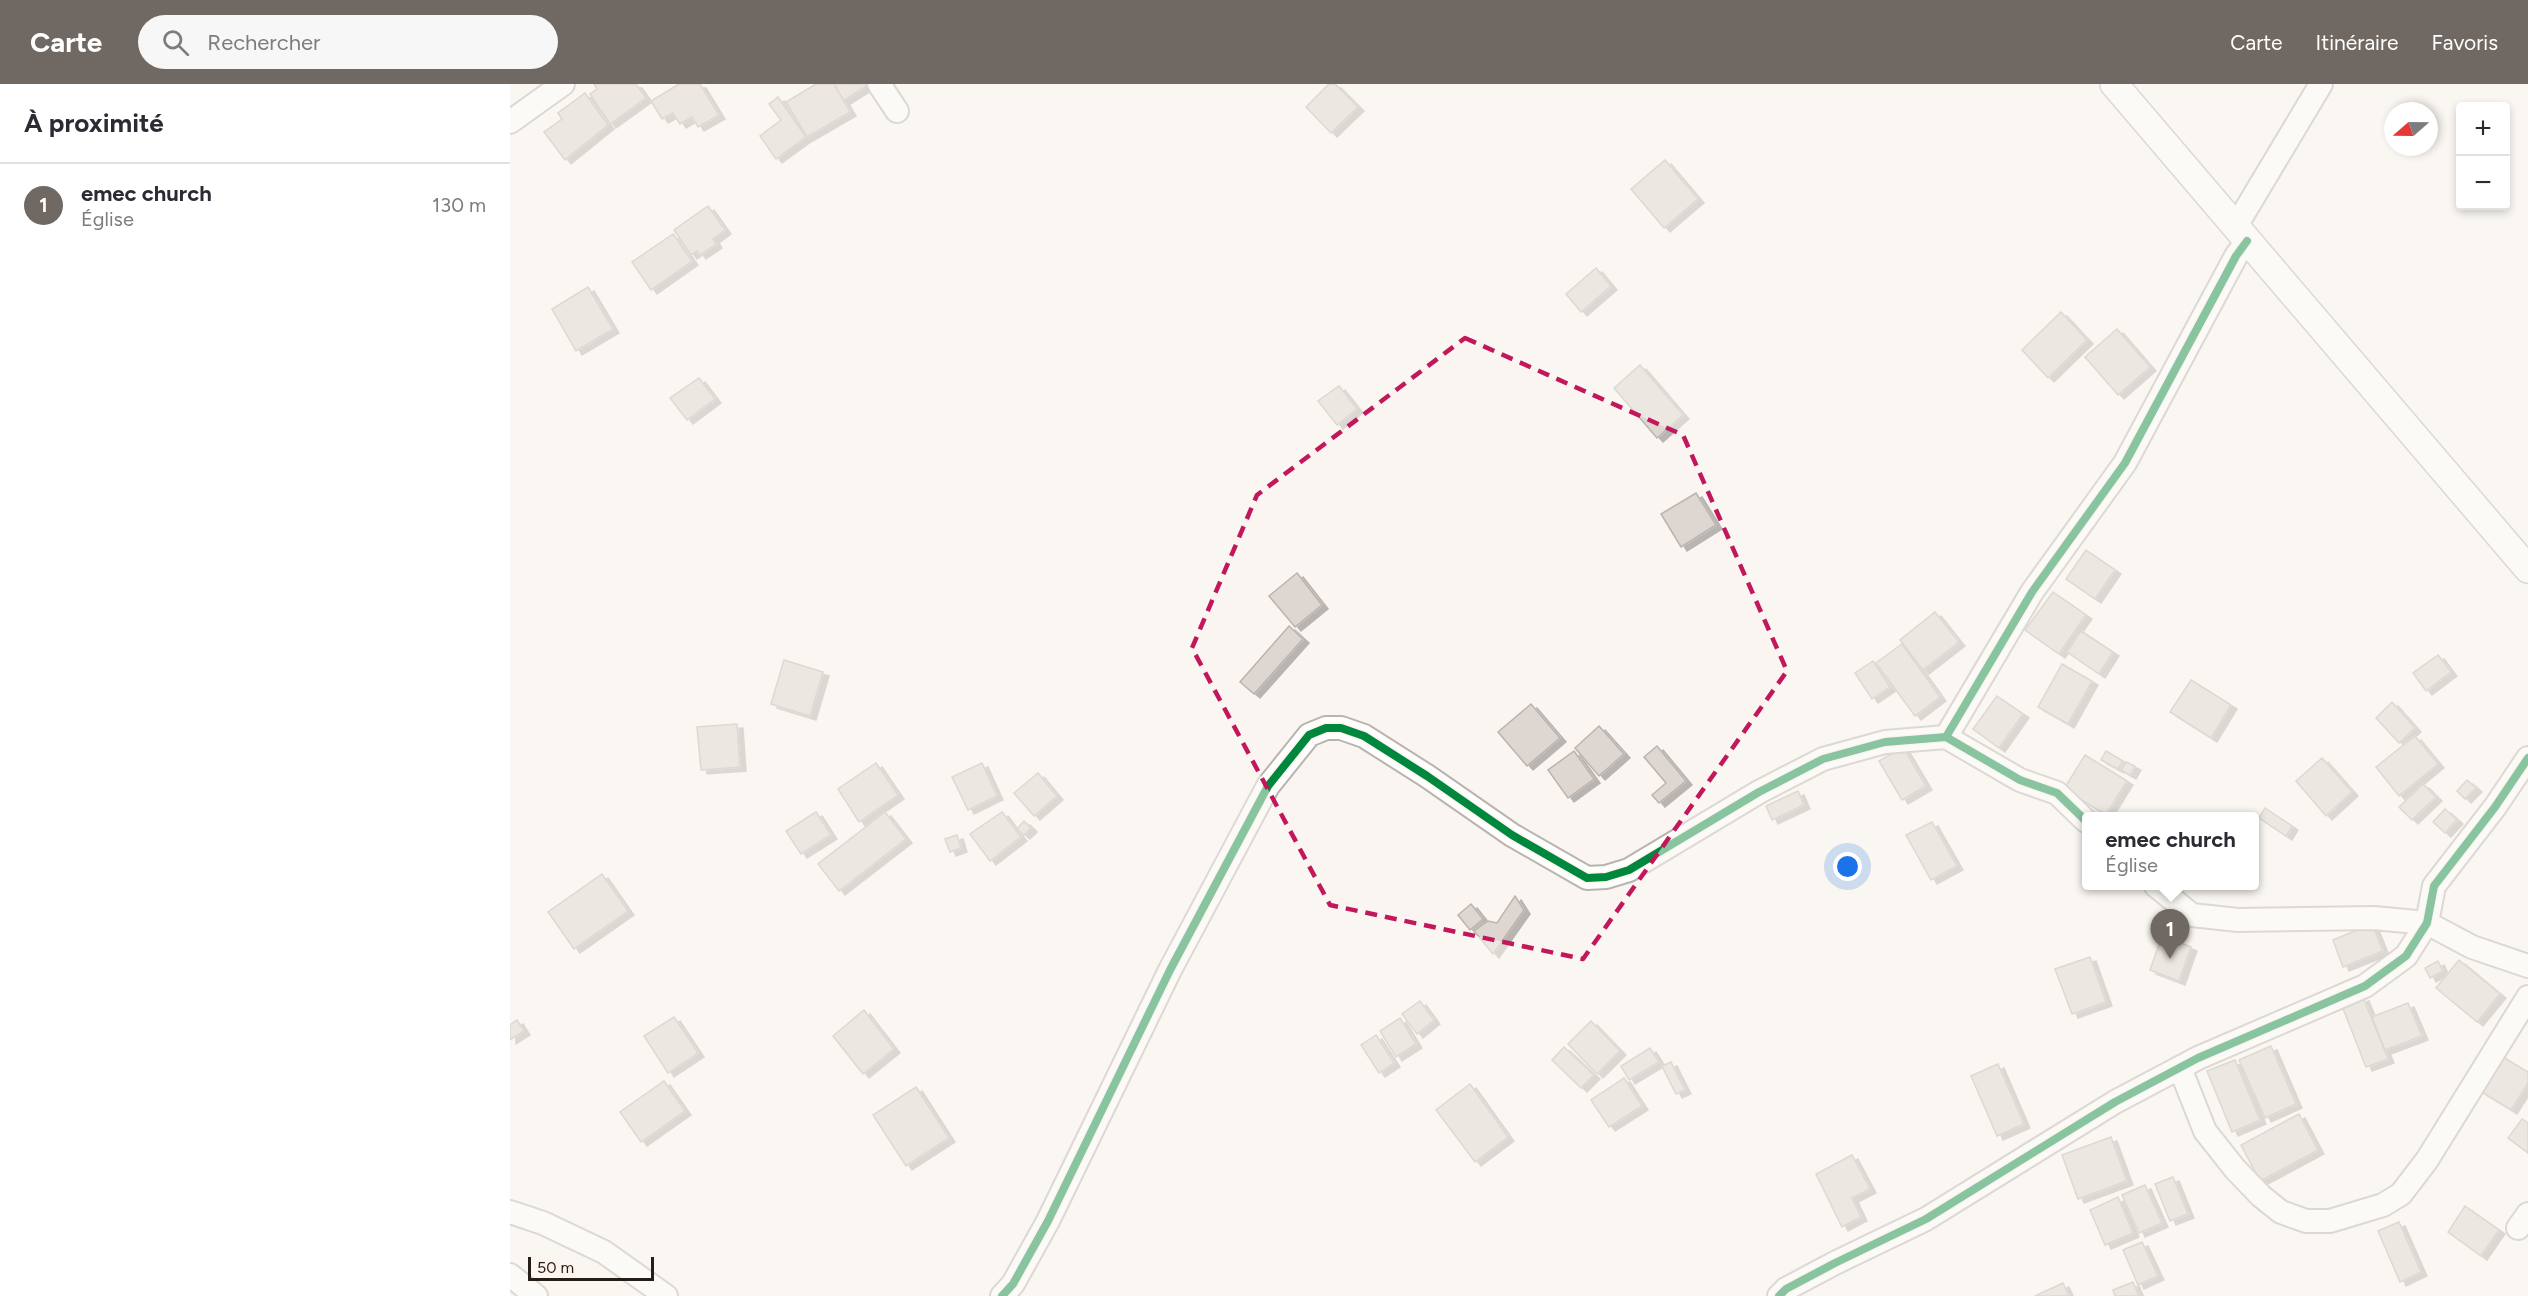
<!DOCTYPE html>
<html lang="fr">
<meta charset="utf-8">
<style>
:root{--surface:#fff;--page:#f7f7f7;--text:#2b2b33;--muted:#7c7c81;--line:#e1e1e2;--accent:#706963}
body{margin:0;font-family:Figtree,sans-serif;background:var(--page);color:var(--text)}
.controls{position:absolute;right:18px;top:18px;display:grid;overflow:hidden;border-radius:6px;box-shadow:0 3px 9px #0003}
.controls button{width:54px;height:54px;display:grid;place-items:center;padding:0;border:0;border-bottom:2px solid var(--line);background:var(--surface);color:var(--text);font:30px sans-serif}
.compass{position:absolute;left:1874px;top:18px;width:54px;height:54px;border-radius:50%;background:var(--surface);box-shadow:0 3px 9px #0003;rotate:250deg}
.scale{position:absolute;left:18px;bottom:15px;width:126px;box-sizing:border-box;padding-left:6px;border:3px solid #261d17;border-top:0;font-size:16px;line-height:21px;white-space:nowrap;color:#261d17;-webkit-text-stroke:4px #fef4ed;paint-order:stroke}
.you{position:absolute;left:1338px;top:783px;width:21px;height:21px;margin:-15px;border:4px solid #fff;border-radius:50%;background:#1a73e8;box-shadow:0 0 0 9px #1a73e833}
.badge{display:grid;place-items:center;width:39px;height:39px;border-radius:50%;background:var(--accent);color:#fff;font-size:20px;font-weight:700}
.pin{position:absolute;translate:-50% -50px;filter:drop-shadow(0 2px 3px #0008)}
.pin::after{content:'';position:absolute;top:32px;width:21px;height:18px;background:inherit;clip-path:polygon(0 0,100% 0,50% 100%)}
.popup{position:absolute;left:1572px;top:728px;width:177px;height:78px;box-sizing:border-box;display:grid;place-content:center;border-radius:6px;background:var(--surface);filter:drop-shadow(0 2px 4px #0005);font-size:20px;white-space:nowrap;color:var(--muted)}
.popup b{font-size:22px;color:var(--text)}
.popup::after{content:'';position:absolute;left:50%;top:100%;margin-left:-12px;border:12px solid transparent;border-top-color:var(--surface)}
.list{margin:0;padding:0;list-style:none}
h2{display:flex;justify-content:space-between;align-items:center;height:78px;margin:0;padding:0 24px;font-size:26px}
h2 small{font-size:20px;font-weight:400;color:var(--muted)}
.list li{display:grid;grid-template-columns:39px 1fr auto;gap:18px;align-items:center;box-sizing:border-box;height:84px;padding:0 24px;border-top:2px solid var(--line)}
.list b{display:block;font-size:22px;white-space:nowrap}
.list p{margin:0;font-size:20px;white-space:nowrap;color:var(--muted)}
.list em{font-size:20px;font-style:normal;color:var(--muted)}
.icon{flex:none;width:33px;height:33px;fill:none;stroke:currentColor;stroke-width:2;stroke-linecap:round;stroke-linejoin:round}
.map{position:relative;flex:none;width:2018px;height:1212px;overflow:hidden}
header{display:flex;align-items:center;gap:36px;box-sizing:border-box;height:84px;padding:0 30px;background:var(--accent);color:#fff}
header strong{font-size:28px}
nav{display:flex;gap:33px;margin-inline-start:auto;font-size:21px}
.search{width:420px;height:54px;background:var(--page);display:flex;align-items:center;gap:15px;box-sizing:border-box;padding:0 21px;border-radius:33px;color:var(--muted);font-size:22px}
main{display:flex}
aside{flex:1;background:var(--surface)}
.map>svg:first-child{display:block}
</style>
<header>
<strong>Carte</strong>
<div class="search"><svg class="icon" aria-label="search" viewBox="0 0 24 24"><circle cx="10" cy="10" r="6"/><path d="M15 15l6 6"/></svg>Rechercher</div>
<nav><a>Carte</a><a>Itinéraire</a><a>Favoris</a></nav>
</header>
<main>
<aside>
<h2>À proximité<small></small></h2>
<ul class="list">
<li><span class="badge">1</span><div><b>emec church</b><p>Église</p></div><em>130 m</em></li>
</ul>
</aside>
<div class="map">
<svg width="2018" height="1212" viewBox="0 0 2018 1212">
<defs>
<filter id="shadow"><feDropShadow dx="6" dy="4" stdDeviation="0" flood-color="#0004"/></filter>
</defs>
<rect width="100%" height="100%" fill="#faf5f1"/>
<g fill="#ddd6d1" stroke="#bab4af" stroke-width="1.5" filter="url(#shadow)">
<polygon points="84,0 126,0 136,14 100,40 80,10 87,5"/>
<polygon points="169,0 190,0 209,31 188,43 182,33 170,40 163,29 152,35 141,17"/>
<polygon points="304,0 360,0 320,25"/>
<polygon points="306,0 324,0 340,28 297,53 276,18"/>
<polygon points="819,0 825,0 848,23 821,49 796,23"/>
<polygon points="75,9 98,41 55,76 34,48 52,35 48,29"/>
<polygon points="268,13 296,53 266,75 250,52 271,36 259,20"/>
<polygon points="1155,76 1188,115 1154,144 1121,105"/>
<polygon points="198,122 215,146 203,155 206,160 190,171 187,167 181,171 164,146"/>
<polygon points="163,150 182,177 141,206 122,178"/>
<polygon points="1086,184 1101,202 1071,228 1056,210"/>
<polygon points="78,203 103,245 66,267 42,225"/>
<polygon points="1551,228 1577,256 1538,294 1512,266"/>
<polygon points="1607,245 1640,283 1608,311 1575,273"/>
<polygon points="1130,281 1173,331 1147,354 1104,304"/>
<polygon points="189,294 205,315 177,336 160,314"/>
<polygon points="829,302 847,325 827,341 808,317"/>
<polygon points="1186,409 1206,441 1171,463 1151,430"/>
<polygon points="1576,466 1605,486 1585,515 1556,495"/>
<polygon points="787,489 812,521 785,543 759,512"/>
<polygon points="1543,508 1576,531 1549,570 1515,546"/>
<polygon points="1425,528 1449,558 1413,586 1390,556"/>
<polygon points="779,542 793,555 744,610 730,598"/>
<polygon points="1571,547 1603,568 1589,590 1557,568"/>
<polygon points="1392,560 1430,613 1405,632 1366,579"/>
<polygon points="1928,571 1941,588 1916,607 1903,589"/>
<polygon points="274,576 313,588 300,632 261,620"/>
<polygon points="1363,577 1380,603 1362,615 1345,589"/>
<polygon points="1552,580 1582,597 1558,640 1528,623"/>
<polygon points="1681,596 1721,621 1701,654 1660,628"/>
<polygon points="1487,612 1513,630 1489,664 1463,645"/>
<polygon points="1882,618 1905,644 1889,659 1866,634"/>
<polygon points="1021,620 1050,654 1017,682 988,648"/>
<polygon points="227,640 230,683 191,686 187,643"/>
<polygon points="1089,642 1114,670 1089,692 1065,664"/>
<polygon points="1905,652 1928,680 1889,712 1866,683"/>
<polygon points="1147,662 1176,697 1149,719 1142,711 1156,699 1134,673"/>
<polygon points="1393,663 1416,702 1392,716 1369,677"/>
<polygon points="1064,667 1084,695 1058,714 1038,686"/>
<polygon points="1596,667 1613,677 1608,685 1591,676"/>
<polygon points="1575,671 1617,697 1596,731 1554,705"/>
<polygon points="1812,674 1842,708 1816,732 1786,697"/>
<polygon points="1616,678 1625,682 1620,691 1611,686"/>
<polygon points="366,679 388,711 349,738 328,705"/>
<polygon points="472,679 487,712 458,726 442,693"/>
<polygon points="528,689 547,712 524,732 504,709"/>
<polygon points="1957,696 1966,704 1955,715 1947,707"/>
<polygon points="1913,700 1926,713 1902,736 1889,723"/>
<polygon points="1288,707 1294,721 1262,736 1256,722"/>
<polygon points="1755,724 1782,742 1776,752 1749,734"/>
<polygon points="1935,725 1947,736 1935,749 1923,738"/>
<polygon points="306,728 321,751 291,770 276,747"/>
<polygon points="375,728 396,755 329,807 308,780"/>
<polygon points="492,728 511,753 480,777 460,750"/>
<polygon points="514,737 521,744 514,751 507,745"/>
<polygon points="1422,738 1447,782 1421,796 1396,751"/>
<polygon points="447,751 451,764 440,768 435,755"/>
<polygon points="92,790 118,827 64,865 38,828"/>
<polygon points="1005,812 1014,826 983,870 964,847 978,837 987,839"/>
<polygon points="961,820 973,835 960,846 948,831"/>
<polygon points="1862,840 1873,867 1833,883 1823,856"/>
<polygon points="1652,852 1681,863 1669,897 1640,886"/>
<polygon points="1580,873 1596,918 1562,930 1545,885"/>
<polygon points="1949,876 1990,910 1967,938 1926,904"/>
<polygon points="1928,877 1933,887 1920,894 1915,884"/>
<polygon points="1853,913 1878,975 1856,983 1832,922"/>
<polygon points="910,917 924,936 907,950 892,930"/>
<polygon points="1898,919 1912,952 1875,966 1862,933"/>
<polygon points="354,926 384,965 353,990 323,952"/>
<polygon points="164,933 188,969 158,989 134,952"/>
<polygon points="890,934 906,960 886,973 870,947"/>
<polygon points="7,936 14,947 0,956 0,941"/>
<polygon points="1081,937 1110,967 1087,990 1058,960"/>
<polygon points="866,951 884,979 869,989 851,961"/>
<polygon points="1761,962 1786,1020 1755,1034 1729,976"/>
<polygon points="1054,963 1084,991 1071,1004 1042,976"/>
<polygon points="1140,964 1149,978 1119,996 1111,982"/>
<polygon points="1988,970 2018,988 2018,999 2001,1026 1967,1005"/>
<polygon points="1725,976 1750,1036 1722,1048 1697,987"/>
<polygon points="1161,978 1175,1006 1166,1010 1152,982"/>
<polygon points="1488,980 1514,1040 1487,1052 1461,992"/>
<polygon points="1114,994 1132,1022 1099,1043 1081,1016"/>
<polygon points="154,997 175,1027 131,1058 110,1028"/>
<polygon points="960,1000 998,1053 965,1078 926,1026"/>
<polygon points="406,1003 439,1054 396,1082 363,1031"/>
<polygon points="1789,1030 1808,1066 1750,1097 1731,1061"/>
<polygon points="2012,1035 2018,1039 2018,1069 1998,1054"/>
<polygon points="1601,1053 1617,1097 1568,1115 1552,1071"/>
<polygon points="1342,1071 1360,1105 1342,1114 1351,1133 1332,1143 1306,1090"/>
<polygon points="1663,1093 1678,1130 1660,1137 1645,1100"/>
<polygon points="1635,1101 1652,1139 1629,1149 1612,1111"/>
<polygon points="1608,1113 1623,1149 1595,1161 1580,1126"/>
<polygon points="1955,1122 1989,1146 1971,1172 1938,1148"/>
<polygon points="1889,1138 1911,1188 1890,1198 1868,1147"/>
<polygon points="1632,1158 1648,1192 1628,1201 1613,1166"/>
<polygon points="1623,1198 1629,1212 1605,1212 1603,1206"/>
<polygon points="1553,1199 1559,1212 1525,1212"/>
</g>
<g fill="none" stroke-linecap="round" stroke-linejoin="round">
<defs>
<g id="minor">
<polyline points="369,0 387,27"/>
<polyline points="0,38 53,0"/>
<polyline points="1726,142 1811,0"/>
<polyline points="1436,653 1522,508 1615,379 1726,172 1737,157"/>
<polyline points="1646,802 1682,831 1728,836 1864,834 1917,839 1962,863 2018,882"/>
<polyline points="1670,984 1695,1047 1725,1085 1751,1112 1771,1128 1796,1137 1820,1137 1873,1121 1891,1110 1917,1076 2018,913"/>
<polyline points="0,1128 33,1139 94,1168 156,1212"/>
<polyline points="2008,1144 2018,1130"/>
<polyline points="0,1191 26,1212"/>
<polyline points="492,1212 503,1200 538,1137 660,886 758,702 799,651 816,644 831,644 854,652 917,692 1002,751 1077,794 1096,793 1119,786 1249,708 1313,675 1375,658 1436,653 1510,696 1547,709 1576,737"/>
<polyline points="1269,1212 1276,1205 1325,1179 1416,1135 1605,1018 1688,974 1855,902 1896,872 1917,839 1924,802 1985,723 2018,674"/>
</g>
<polyline id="major" points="1604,0 2018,485"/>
</defs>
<use href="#minor" stroke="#bab4af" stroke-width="26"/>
<use href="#major" stroke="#bab4af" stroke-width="30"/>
<use href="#minor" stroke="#fefefd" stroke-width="22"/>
<use href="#major" stroke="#fefefd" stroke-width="27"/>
<defs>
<g id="cycleway">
<polyline points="1436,653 1522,508 1615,379 1726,172 1737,157"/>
<polyline points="492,1212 503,1200 538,1137 660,886 758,702 799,651 816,644 831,644 854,652 917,692 1002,751 1077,794 1096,793 1119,786 1249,708 1313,675 1375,658 1436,653 1510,696 1547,709 1576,737"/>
<polyline points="1269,1212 1276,1205 1325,1179 1416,1135 1605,1018 1688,974 1855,902 1896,872 1917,839 1924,802 1985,723 2018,674"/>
</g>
</defs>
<use href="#cycleway" stroke="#fef4ed" stroke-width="11"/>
<use href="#cycleway" stroke="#00873e" stroke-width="8"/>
</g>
<path d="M0 0H2018V1212H0ZM955 254 1173 351 1277 587 1073 875 820 821 682 564 747 411Z" fill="#faf5f1" fill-opacity=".55" fill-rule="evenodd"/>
<path fill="none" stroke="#c2185b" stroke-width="4.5" stroke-dasharray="12 8" stroke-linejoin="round" d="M955 254 1173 351 1277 587 1073 875 820 821 682 564 747 411Z"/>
</svg>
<div class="controls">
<button>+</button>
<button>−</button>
</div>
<svg class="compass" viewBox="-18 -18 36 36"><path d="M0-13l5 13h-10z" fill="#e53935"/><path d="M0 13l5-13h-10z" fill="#7c7c81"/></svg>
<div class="scale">50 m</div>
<div class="you"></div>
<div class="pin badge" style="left:1660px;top:875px">1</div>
<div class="popup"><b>emec church</b>Église</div>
</div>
</main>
